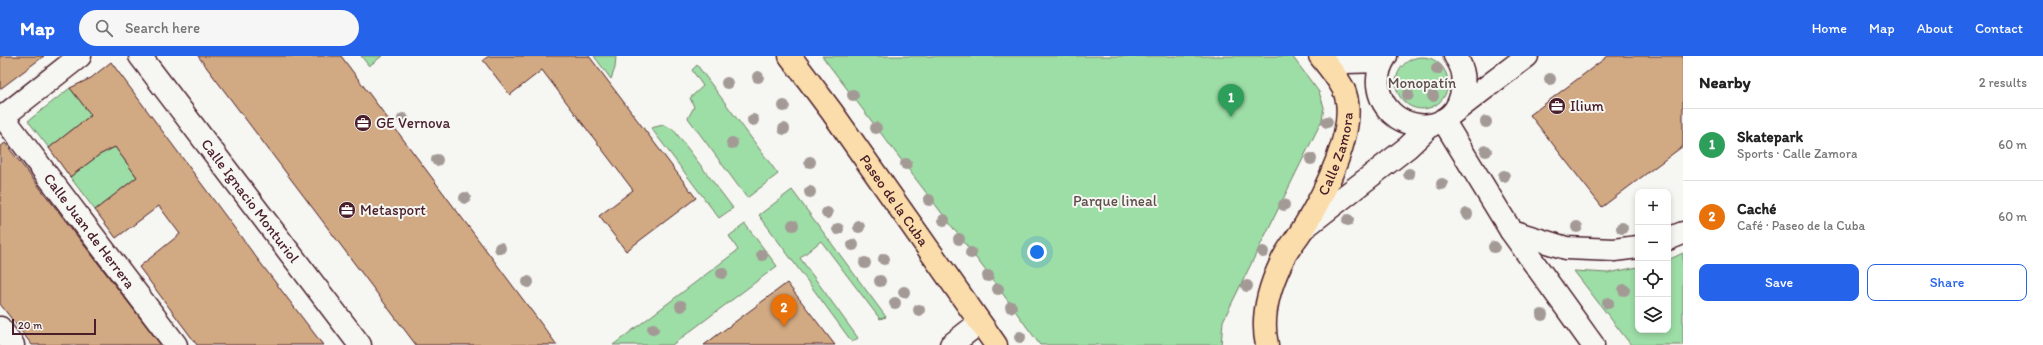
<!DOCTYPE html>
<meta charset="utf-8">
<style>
:root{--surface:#fff;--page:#f6f6f6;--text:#222;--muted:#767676;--line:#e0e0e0;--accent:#2563eb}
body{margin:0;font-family:Itim,sans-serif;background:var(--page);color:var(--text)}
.controls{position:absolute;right:12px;bottom:12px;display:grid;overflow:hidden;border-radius:8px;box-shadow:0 2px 6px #0003}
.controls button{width:36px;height:36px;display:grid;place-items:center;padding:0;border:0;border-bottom:1px solid var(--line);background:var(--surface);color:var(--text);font:20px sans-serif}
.scale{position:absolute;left:12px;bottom:10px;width:84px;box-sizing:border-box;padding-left:4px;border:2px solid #4a1f2b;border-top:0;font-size:11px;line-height:14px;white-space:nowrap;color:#4a1f2b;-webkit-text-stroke:3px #f6f6f2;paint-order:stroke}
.you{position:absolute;left:1037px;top:196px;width:14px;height:14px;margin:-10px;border:3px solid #fff;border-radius:50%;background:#1a73e8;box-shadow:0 0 0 6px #1a73e833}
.badge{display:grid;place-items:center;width:26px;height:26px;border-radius:50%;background:var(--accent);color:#fff;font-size:13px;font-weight:700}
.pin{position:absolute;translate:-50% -33px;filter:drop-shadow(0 1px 2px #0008)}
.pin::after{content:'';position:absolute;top:21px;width:14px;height:12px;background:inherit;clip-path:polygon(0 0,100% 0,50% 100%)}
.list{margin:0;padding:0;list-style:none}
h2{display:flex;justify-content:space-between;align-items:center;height:52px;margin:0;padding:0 16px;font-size:17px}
h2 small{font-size:13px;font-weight:400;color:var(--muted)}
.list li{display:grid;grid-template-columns:26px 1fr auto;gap:12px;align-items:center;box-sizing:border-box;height:72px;padding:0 16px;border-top:1px solid var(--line)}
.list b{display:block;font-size:15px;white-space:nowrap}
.list p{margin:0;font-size:13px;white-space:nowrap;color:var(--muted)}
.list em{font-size:13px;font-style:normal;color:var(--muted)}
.actions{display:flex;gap:8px;padding:12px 16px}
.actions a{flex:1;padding:9px 0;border:1px solid var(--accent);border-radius:8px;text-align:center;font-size:14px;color:var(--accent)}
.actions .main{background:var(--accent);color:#fff}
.icon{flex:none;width:22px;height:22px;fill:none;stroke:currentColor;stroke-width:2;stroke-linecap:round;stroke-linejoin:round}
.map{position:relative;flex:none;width:1683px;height:289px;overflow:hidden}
header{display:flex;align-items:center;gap:24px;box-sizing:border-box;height:56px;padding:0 20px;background:var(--accent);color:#fff}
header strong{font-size:19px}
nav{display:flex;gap:22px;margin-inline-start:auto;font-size:14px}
.search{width:280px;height:36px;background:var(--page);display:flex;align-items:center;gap:10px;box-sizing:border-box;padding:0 14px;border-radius:22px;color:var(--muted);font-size:15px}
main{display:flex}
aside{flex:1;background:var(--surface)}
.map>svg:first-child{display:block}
</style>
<header>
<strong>Map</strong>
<div class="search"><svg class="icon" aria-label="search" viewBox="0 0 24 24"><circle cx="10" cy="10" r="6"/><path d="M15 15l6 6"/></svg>Search here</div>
<nav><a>Home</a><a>Map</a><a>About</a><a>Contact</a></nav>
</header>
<main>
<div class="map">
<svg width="1683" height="289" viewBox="0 0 1683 289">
<rect width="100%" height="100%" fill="#f6f6f2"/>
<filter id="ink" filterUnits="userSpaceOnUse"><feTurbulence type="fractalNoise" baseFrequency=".025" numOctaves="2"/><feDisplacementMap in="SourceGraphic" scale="8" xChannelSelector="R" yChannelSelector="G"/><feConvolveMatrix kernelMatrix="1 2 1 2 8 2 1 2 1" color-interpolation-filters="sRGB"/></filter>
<g filter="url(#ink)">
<g fill="#9ddda6" stroke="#747e68">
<polygon points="361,0 382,0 369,10"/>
<polygon points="594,0 616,0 615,12 611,23"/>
<polygon points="822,0 1292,0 1319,36 1324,51 1322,64 1223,265 1221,289 1040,289 992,223"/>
<circle cx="1422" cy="27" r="26"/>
<polygon points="697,9 778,118 747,142 688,62 694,51 690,42 703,30 692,14"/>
<polygon points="70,32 91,59 49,92 28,65"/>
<polygon points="663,69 673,73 733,152 719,162 651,72"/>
<polygon points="115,91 137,121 95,154 70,121 99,99"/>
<polygon points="792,134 886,261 880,263 821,185 800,202 858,282 852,286 759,159"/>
<polygon points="745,168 777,210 672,289 613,289 738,194 729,180"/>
<polygon points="1683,197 1683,289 1631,289 1574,215 1608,217 1638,211 1638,274 1668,274 1668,204"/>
</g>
<g fill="#d1a982" stroke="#4a1f2b">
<polygon points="0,0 44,0 0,33"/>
<polygon points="198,0 341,0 557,289 416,289"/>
<polygon points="489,0 589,0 696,142 626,195 599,160 633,134 542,14 510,39 483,4"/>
<polygon points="1608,0 1683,0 1683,90 1602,151 1530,59"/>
<polygon points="111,6 256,201 323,289 197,289 139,211 180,178 159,150 116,182 95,154 137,121 115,91 99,99 70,121 49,92 91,59 70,32 91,22"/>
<polygon points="5,87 58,155 161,289 32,289 0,248 0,91"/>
<polygon points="787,227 835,289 704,289"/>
</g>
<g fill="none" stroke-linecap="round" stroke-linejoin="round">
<defs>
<g id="minor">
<path id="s1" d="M140 0 360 289"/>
<polyline points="1331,0 1346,6 1382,5"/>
<path d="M1386 0C1380 9 1377 18 1378 29 1383 76 1450 85 1461 40 1465 24 1465 14 1455 0"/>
<polyline points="1454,56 1527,0"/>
<path id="s2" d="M3 61 176 289"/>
<polyline points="0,63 80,0"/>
<polyline points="1443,64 1511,175 1593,289"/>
<polyline points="1304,172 1408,91 1430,70"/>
<polyline points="1511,175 1566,192 1614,194 1638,191"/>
<polyline points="1668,183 1683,177"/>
<polyline points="0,272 13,289"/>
<polyline points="951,289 979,267"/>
</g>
<g id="major">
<path id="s3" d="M790 0 832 56 996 289"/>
<path id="s4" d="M1267 289C1261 262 1269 232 1281 207 1286 195 1295 185 1302 174 1322 142 1361 69 1343 32 1337 21 1328 10 1320 0"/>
</g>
</defs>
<use href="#minor" stroke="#4a1f2b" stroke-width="25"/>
<use href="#major" stroke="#4a1f2b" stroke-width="25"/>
<use href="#minor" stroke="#f6f6f2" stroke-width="22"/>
<use href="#major" stroke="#faddab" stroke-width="22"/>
</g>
<g fill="#a39a96">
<circle cx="1437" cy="13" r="6"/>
<circle cx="758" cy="21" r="6"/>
<circle cx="1550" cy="23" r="6"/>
<circle cx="727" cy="27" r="6"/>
<circle cx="853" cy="39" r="6"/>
<circle cx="1408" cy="39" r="6"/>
<circle cx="1433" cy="40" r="6"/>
<circle cx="784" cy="50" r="6"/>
<circle cx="403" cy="63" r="6"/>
<circle cx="753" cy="64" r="6"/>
<circle cx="1327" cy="66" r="6"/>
<circle cx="1486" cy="66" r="6"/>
<circle cx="876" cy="72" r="6"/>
<circle cx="784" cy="73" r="6"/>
<circle cx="732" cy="87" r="6"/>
<circle cx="1486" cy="95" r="6"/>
<circle cx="1311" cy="103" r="6"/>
<circle cx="437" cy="104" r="6"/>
<circle cx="810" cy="106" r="6"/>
<circle cx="906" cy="108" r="6"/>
<circle cx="1409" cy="118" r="6"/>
<circle cx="1504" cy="120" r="6"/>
<circle cx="1442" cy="128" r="6"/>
<circle cx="810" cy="136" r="6"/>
<circle cx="465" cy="142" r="6"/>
<circle cx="929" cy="144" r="6"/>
<circle cx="1284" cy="149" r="6"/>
<circle cx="827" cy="157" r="6"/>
<circle cx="1467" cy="158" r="6"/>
<circle cx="944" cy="164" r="6"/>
<circle cx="1348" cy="164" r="6"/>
<circle cx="793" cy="169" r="6"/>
<circle cx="859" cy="171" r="6"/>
<circle cx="1577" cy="171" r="6"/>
<circle cx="1622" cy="172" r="6"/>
<circle cx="838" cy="173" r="6"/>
<circle cx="959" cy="183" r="6"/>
<circle cx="853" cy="189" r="6"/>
<circle cx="1494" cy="191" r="6"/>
<circle cx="500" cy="192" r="6"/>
<circle cx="1263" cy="196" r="6"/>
<circle cx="971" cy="197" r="6"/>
<circle cx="762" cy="199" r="6"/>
<circle cx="884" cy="203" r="6"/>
<circle cx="865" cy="207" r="6"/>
<circle cx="722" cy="217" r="6"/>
<circle cx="988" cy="220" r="6"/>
<circle cx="880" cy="225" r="6"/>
<circle cx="528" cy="226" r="6"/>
<circle cx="1247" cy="230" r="6"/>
<circle cx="998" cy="233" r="6"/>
<circle cx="1624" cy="234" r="6"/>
<circle cx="904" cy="236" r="6"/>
<circle cx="895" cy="247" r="6"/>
<circle cx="1608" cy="247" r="6"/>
<circle cx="681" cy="250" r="6"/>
<circle cx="1011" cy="251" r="6"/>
<circle cx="919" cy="254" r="6"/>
<circle cx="1542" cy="259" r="6"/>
<circle cx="653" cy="273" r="6"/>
<circle cx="1020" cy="281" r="6"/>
</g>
</g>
<defs>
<symbol id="office-disc" viewBox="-11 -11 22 22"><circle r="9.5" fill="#4a1f2b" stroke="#f6f6f2"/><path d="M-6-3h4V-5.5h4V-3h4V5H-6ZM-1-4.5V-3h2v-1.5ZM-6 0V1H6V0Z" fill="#fff"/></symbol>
</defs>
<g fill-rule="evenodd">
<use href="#office-disc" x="1547" y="40" width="20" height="20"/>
<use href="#office-disc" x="353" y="57" width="20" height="20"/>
<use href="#office-disc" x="337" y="144" width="20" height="20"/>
</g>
<g text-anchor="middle" stroke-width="4" stroke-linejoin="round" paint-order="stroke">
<g font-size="15" fill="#5f4e4a" stroke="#f6f6f2">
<text x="1422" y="32">Monopatín</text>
<text x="1115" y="150">Parque lineal</text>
</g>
<g font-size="15" fill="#4a1f2b" stroke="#f6f6f2" text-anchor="start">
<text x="1570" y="55">Ilium</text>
<text x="376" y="72">GE Vernova</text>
<text x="360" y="159">Metasport</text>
</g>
<g font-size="15" fill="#4a1f2b" stroke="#f6f6f2">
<text dy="5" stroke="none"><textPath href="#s4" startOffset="208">Calle Zamora</textPath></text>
<text dy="5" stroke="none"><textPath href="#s3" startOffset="178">Paseo de la Cuba</textPath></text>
<text dy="5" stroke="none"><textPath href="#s1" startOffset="182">Calle Ignacio Monturiol</textPath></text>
<text dy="5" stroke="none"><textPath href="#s2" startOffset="143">Calle Juan de Herrera</textPath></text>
</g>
</g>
</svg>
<div class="controls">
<button>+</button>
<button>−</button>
<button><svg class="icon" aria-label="locate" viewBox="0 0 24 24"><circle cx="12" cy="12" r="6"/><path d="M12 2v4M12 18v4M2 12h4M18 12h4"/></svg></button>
<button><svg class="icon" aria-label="layers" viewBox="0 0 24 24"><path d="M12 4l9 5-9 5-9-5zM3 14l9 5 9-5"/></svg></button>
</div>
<div class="scale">20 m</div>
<div class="you"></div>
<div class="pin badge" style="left:1231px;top:61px;background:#2e9e5b">1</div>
<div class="pin badge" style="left:784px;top:271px;background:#e8710a">2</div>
</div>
<aside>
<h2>Nearby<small>2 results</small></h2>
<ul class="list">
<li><span class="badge" style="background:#2e9e5b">1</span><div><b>Skatepark</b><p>Sports · Calle Zamora</p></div><em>60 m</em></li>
<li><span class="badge" style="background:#e8710a">2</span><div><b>Caché</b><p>Café · Paseo de la Cuba</p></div><em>60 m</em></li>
</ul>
<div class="actions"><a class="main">Save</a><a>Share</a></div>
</aside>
</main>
